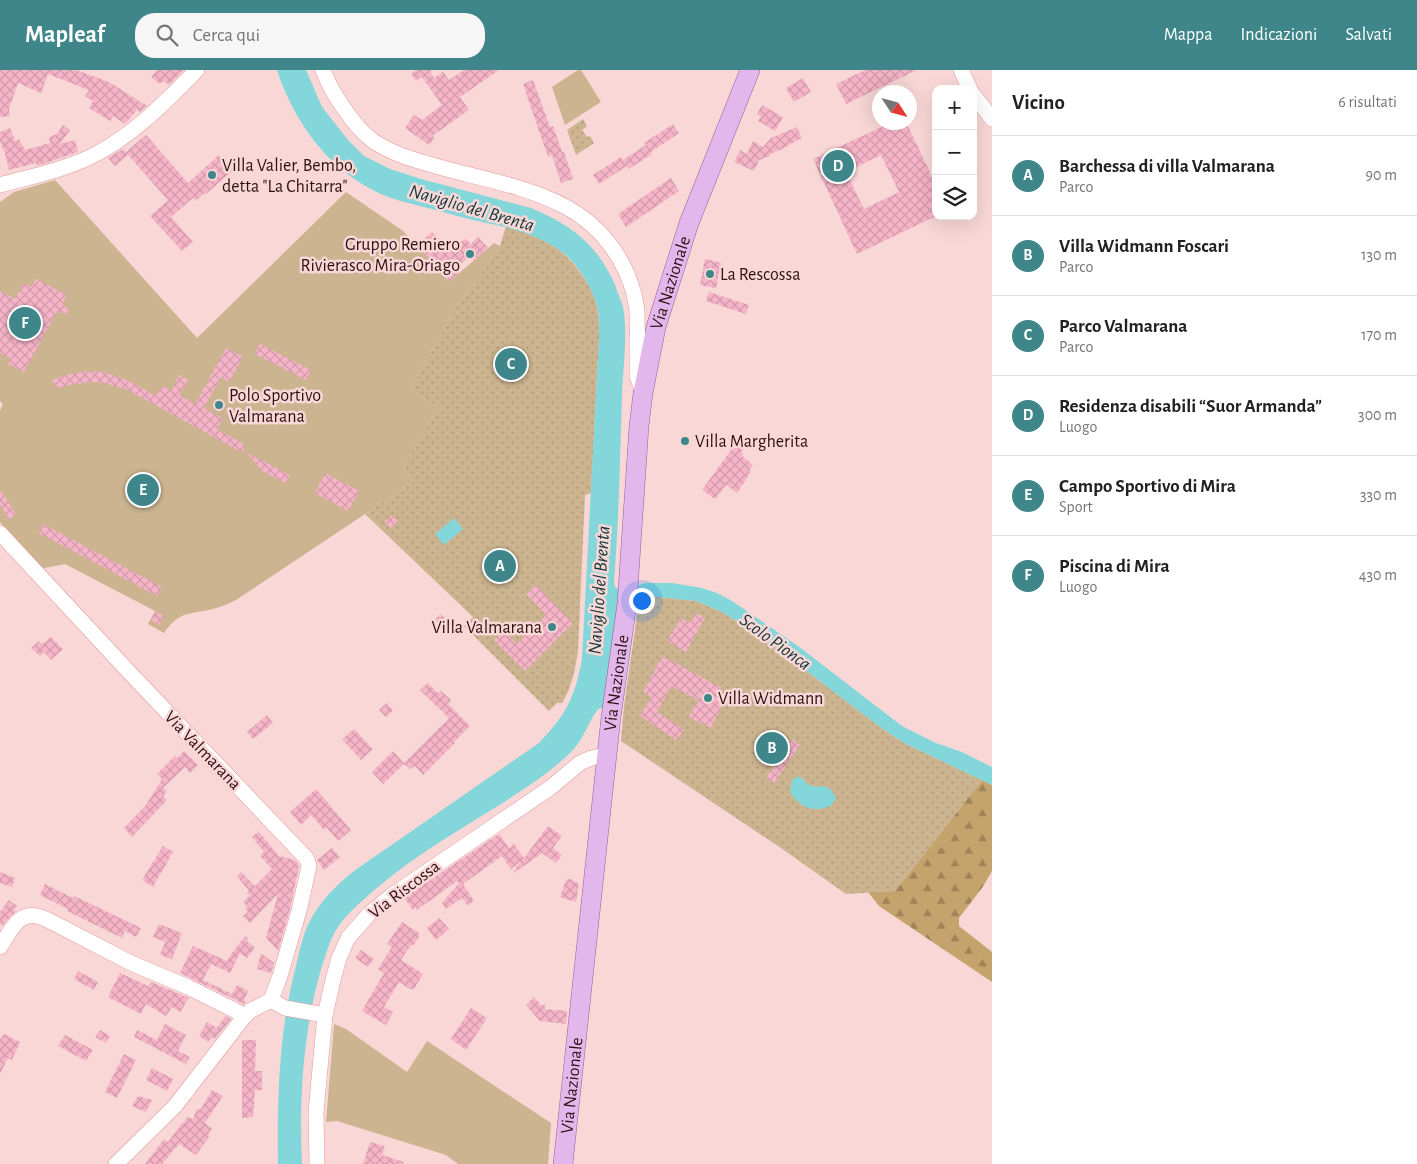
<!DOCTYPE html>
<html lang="it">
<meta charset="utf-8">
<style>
:root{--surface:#fff;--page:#f6f6f6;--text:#222;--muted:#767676;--line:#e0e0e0;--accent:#3e8689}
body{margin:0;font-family:"Alegreya Sans",sans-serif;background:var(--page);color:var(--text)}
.controls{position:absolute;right:15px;top:15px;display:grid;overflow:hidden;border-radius:10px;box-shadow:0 5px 20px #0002}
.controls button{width:45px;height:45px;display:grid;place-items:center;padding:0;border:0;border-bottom:1px solid var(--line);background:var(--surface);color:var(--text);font:25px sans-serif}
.compass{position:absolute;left:872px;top:15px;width:45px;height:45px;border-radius:50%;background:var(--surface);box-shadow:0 5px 20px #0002;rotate:126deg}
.you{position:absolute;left:641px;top:530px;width:18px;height:18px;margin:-12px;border:4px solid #fff;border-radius:50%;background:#1a73e8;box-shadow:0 0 0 8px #1a73e833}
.badge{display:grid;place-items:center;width:32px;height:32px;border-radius:50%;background:var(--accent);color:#fff;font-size:16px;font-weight:700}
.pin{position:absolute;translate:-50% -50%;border:2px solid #fff;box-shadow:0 1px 5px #0006}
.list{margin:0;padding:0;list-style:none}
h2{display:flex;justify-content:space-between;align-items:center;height:65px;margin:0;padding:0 20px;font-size:21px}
h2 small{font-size:16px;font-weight:400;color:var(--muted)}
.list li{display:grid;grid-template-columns:32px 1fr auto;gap:15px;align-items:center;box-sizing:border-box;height:80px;padding:0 20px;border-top:1px solid var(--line)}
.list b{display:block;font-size:19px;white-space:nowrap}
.list p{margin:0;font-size:16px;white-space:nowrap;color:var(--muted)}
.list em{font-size:16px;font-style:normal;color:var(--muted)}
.icon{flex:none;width:28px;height:28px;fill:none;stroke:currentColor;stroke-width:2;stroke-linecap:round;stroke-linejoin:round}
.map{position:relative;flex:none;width:992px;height:1094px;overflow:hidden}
header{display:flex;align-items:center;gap:30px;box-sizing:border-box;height:70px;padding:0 25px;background:var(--accent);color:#fff}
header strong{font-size:24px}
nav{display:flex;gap:28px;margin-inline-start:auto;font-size:18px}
.search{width:350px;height:45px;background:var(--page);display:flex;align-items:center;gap:12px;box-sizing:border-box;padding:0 18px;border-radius:20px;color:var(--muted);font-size:19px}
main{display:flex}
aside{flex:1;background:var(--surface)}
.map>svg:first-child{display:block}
</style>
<header>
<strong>Mapleaf</strong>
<div class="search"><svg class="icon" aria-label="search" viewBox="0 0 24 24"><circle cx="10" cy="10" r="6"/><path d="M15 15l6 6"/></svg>Cerca qui</div>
<nav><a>Mappa</a><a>Indicazioni</a><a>Salvati</a></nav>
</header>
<main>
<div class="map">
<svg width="992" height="1094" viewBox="0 0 992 1094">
<defs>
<pattern id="forest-firs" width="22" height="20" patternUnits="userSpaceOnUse" patternTransform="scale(1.25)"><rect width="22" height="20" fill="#c4a36d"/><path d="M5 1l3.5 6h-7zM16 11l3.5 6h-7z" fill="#a08358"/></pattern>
<pattern id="park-dots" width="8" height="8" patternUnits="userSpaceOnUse" patternTransform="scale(1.25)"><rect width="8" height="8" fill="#cbb48f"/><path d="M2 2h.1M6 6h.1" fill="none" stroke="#af9a7a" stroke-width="1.8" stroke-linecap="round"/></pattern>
<pattern id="building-cross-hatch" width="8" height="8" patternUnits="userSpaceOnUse" patternTransform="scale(1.25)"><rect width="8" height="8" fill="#f6b4c8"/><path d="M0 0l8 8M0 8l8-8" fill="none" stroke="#d39aab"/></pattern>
</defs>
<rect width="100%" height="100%" fill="#f8d7d6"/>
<g fill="#cbb48f">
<polygon points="578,0 581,0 601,32 565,55 552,17"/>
<path d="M55 110 197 268 346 122 403 161 417 175 449 212 494 173 500 176 451 245 410 321 438 337 417 375 403 395 413 412 236 530C228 534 221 537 213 539 189 545 180 540 164 563L148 554 155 541 65 494 40 499 0 452V341L3 334 0 331V132L14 122Z"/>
<polygon points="334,954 346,959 407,1002 427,971 551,1053 548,1094 458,1094 446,1085 337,1051 326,1052"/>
</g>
<polygon fill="url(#forest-firs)" points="982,710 992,715 992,801 982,818 959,848 959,856 992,882 992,912 879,836 868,822 895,821"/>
<g fill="url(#park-dots)">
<polygon points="583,49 587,56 582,60 587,67 590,66 594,73 576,85 567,60"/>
<path d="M506 156C524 163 544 168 559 180 573 190 592 216 596 233 599 244 599 256 599 268L591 423 585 425 578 581C575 599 572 617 562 633H557L549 641 464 556 473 547 365 444 413 412 403 395 417 375 438 337 410 321 451 245 500 176Z"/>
<polygon points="640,525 696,531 722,542 766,570 880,657 904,673 982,710 895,821 846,824 781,778 621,671 624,636"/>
</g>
<g fill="#83d6d9">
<path d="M277 0H306L322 37 348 70 364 86 390 99 421 109 531 138C570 154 598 175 615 215 617 222 621 230 623 237 628 262 623 298 622 325 620 387 619 449 614 511L615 517 620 520 646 513H672L702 518 717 523 732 531 798 576 902 656 936 673 962 682 992 697V715L904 673 880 657 766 570 722 542 696 531 640 525 618 536 603 638 598 639C588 652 584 669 572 681 550 703 523 720 496 737 456 762 414 786 378 817 364 829 348 842 338 857 329 870 326 885 321 899 303 962 299 1029 302 1094H278C277 1027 279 961 296 896 300 880 303 863 311 849 322 829 337 815 354 801L539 673C566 645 575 627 582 589L599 268C599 256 600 242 595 230 589 212 574 189 558 179 537 165 511 158 487 153 467 149 448 143 428 138 409 133 388 129 371 119 325 95 293 49 277 0Z"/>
<polygon points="454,448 463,459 444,475 435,464"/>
<path d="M796 707H800C803 709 806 713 809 715 823 720 827 710 836 728L831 736C813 743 800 738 790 722L792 711Z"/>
</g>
<g fill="url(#building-cross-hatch)" fill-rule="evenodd">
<polygon points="0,0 76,0 109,12 147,36 140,42 137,40 125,54 113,46 110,51 89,38 93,31 85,26 89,20 48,4 41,23 18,13 9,39 10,46 0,47"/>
<polygon points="157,0 184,0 169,15 164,11 160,14 151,7"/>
<polygon points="416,0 432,0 430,1 434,8 443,2 449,10 464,0 499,0 460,27 469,40 432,66 435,68 429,75 405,58 414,45 422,50 442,35 422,7 416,11 411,4"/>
<polygon points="865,0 917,0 846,34 836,14"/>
<polygon points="803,8 811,22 794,32 786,18"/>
<polygon points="533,10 550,57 553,56 562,82 564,82 573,109 561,113 552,85 548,87 523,14"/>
<polygon points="762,35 783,47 775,61 758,51 761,47 757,44"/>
<path d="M892 52H906L936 115V146L857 184 813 89ZM881 85 899 122 864 139 846 102Z"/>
<polygon points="673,54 679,63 651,82 652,84 629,99 623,90 646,75 644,73"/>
<polygon points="63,55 70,60 60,74 75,70 78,82 37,96 36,93 9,100 5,84 0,71 0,62 10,58 15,71 19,69 25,80 50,73 49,67 57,64"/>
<polygon points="797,57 802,68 782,79 770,84 770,86 759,90 754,101 734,92 740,80 747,84 753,71 763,77 771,68"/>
<polygon points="146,65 188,113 219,85 233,100 206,124 205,123 196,131 193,128 171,147 193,172 182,181 150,146 168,130 128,85 115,96 108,88 123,79 126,82"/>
<polygon points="621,87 627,96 599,114 593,105"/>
<polygon points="671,108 679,121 626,157 618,144"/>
<polygon points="432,162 450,182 463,170 466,169 471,174 478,167 488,178 474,191 470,186 455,199 459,203 449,212 417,175"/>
<polygon points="705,189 721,193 716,218 700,215"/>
<polygon points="36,209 67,225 62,234 69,238 65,245 57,241 24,302 8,294 10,288 0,283 0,221 15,229 24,213 31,217"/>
<polygon points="709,222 749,235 746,244 706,231"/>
<polygon points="260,274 311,300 306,310 255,284"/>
<polygon points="226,278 243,287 229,312 221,307 204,338 223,349 217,359 244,374 243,383 126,319 104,313 92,312 68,315 57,318 52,310 70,304 89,301 104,302 129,311 156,326 162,316 172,321 179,305 188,310 179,325 195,334"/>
<polygon points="738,365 748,372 741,382 743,384 742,386 753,395 749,401 751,402 737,423 726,415 715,429 702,420 731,380 729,379"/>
<polygon points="249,384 290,405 285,413 260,400 261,399 248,385"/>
<polygon points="325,403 359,421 348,441 315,423"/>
<polygon points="0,420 16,444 9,450 0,434"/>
<polygon points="392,445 398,452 390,458 385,451"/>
<polygon points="43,454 162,517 157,526 39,463"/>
<polygon points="536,515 573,553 525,601 494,570 504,561 517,574 546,545 526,524"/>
<polygon points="156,541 164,546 159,555 151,550"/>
<polygon points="696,543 705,548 686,582 667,571 681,548 689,553 690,550 692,551"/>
<polygon points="441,544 451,555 445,561 435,549"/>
<polygon points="51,567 63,579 51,590 44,582 40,586 31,578 39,571 42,574"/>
<polygon points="662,586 722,618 717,626 725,630 711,658 689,647 698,630 671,616 657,642 684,660 676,670 640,646 651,627 643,622"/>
<polygon points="428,613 438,623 441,621 451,630 448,634 470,656 454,672 455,673 423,705 415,696 410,699 404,694 383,714 372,702 393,681 404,693 449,648 420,620"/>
<polygon points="387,633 393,641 386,647 379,640"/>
<polygon points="267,645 273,653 253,669 247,662"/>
<polygon points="354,659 373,679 361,690 342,669"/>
<polygon points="792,669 800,675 774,713 766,708"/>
<polygon points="184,681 198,695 190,703 185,697 163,718 167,721 163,727 167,730 132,767 124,758 146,735 162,709 157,704 175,686 177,688"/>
<polygon points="316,719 351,760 338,771 326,757 324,760 311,745 301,755 290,742"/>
<polygon points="548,756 562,766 553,778 562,785 556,793 542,783 514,803 513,802 521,791 511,799 502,786 463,814 474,831 468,836 462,828 446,839 442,833 459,813 457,811 417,840 416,837 413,840 404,828 499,764 509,778 514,774 524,788"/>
<polygon points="259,762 279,786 295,790 299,796 290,839 278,881 266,868 278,824 250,853 243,846 248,842 245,839 248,837 243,832 250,825 247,823 249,821 237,806 241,802 255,816 272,799 260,786 264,782 252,767"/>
<polygon points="163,776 173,782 153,817 142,810"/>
<polygon points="332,778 340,787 324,800 317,790"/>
<polygon points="0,802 15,808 12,817 0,813"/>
<polygon points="570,809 579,814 576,832 560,827 566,810"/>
<polygon points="45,814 73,828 74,826 141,858 136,867 125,861 122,868 67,841 68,839 40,825"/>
<polygon points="9,830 17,836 14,840 16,841 2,856 0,854 0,842"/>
<polygon points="439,848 449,859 436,870 427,858"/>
<polygon points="402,852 419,863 419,867 413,876 411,875 401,890 423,904 414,919 410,919 399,912 384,937 393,942 386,955 362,941 384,903 378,899 392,877 387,874"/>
<polygon points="159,854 182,863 172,889 160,885 165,872 153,867"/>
<polygon points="245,866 248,868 247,871 255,878 247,888 240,883 230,903 211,894 203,910 232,924 237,915 248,921 244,930 247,932 244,934 180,903 193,876 227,891 232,883"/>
<polygon points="361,880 374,889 368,897 355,888"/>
<polygon points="261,883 274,893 271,903 257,899"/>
<polygon points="78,901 98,912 94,920 74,909"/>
<polygon points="120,903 148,916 151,912 189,928 180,942 172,937 166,946 146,934 141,944 108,927"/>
<polygon points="534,927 541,935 545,935 545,939 567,941 566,954 540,951 526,935"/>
<polygon points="471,938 487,948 466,980 451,969"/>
<polygon points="225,946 231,949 215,969 212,967 208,972 199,966 207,952 217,958"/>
<polygon points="165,954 186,965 178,981 190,987 186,994 134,967 137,960 157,970"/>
<polygon points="100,960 110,966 106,973 95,967"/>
<polygon points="4,964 20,972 12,990 8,988 0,1004 0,970"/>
<polygon points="65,965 93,980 86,991 58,976"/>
<polygon points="242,970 256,970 255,1001 262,1001 262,1020 255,1020 253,1047 242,1048"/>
<polygon points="124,984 136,990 117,1028 105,1022"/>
<polygon points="152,998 173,1009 167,1021 146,1010"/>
<polygon points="212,1020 223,1026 205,1053 212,1058 208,1065 210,1066 196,1085 179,1074 162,1094 145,1094 164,1069 168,1072 182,1053 183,1054 187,1047 193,1049 197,1039 200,1040"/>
<polygon points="138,1026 152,1030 146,1042 132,1036"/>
<polygon points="370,1072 385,1076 382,1085 404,1092 403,1094 363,1094"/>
</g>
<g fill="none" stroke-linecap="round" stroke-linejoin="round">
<defs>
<g id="minor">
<path d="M323 0C328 13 335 26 343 37 351 49 361 62 373 71 391 83 411 89 432 95 476 108 525 115 566 137 600 155 624 187 634 224 635 230 637 237 637 243 638 257 633 273 652 276"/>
<polyline points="961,0 970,19"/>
<polyline points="973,24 992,49"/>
<path d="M0 115C29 107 60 101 88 88 131 68 164 33 197 0"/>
<polyline points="637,264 637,306 643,323"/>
<polyline points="0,463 129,602 307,789 309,796 299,841 280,906 271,930 250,941 244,947 175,1036 116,1094"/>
<path d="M0 877C14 856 20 836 48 850L131 893 188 917 238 942 244 947"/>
<polyline points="271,930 285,938 325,945"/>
<polyline points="317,1094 316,1043 319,1009 325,945 333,910 339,888 348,868 370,843 391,826 550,718 580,693 591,688 607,685"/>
</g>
<g id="major">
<path id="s1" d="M563 1094 611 647 627 534 639 356 643 323 656 257 689 153 750 0"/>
</g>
</defs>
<use href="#minor" stroke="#e49898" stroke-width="16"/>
<use href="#major" stroke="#965e98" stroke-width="20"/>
<use href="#minor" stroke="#fff" stroke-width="15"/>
<use href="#major" stroke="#e2b7ec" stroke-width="19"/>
</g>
<g fill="#3e8689" stroke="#f8d7d6" stroke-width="2">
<circle cx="212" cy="105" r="5"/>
<circle cx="470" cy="184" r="5"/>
<circle cx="710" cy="204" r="5"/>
<circle cx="219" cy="335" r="5"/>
<circle cx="685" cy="371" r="5"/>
<circle cx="552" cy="557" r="5"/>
<circle cx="708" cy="628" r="5"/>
</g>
<g text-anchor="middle" stroke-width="5" stroke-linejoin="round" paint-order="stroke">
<g font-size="18" fill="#2e1213" stroke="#f8d7d6" text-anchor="start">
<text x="222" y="101">Villa Valier, Bembo,<tspan x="222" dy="21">detta "La Chitarra"</tspan></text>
<text x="460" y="180" text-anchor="end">Gruppo Remiero<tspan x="460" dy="21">Rivierasco Mira-Oriago</tspan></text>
<text x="720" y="210">La Rescossa</text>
<text x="229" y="331">Polo Sportivo<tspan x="229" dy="21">Valmarana</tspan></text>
<text x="695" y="377">Villa Margherita</text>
<text x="542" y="563" text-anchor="end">Villa Valmarana</text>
<text x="718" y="634">Villa Widmann</text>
</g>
<g font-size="18" fill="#2e1213" stroke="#f8d7d6">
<text dy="6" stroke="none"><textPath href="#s1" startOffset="889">Via Nazionale</textPath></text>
<text dy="6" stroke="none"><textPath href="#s1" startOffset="484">Via Nazionale</textPath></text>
<text transform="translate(203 680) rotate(46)" y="6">Via Valmarana</text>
<text transform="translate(404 819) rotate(-37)" y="6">Via Riscossa</text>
<text dy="6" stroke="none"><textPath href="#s1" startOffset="79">Via Nazionale</textPath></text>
</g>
<g font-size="19" font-style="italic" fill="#10383a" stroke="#f8d7d6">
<text transform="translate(472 137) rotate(16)" y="7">Naviglio del Brenta</text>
<text transform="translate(598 520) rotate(-86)" y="7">Naviglio del Brenta</text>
<text transform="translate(776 571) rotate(36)" y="7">Scolo Pionca</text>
</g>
</g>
</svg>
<div class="controls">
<button>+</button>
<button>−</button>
<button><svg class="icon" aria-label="layers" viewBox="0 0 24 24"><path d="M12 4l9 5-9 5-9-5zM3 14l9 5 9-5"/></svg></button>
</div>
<svg class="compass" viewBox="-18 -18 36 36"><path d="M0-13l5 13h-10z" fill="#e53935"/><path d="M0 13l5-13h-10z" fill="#767676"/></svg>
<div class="you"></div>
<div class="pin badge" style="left:500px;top:496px">A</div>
<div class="pin badge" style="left:772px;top:678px">B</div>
<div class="pin badge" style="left:511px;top:294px">C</div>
<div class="pin badge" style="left:838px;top:96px">D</div>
<div class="pin badge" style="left:143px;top:420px">E</div>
<div class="pin badge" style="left:25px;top:253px">F</div>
</div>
<aside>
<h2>Vicino<small>6 risultati</small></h2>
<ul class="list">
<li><span class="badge">A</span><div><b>Barchessa di villa Valmarana</b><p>Parco</p></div><em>90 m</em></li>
<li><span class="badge">B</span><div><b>Villa Widmann Foscari</b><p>Parco</p></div><em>130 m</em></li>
<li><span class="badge">C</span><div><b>Parco Valmarana</b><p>Parco</p></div><em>170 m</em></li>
<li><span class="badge">D</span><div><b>Residenza disabili “Suor Armanda”</b><p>Luogo</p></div><em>300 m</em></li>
<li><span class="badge">E</span><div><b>Campo Sportivo di Mira</b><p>Sport</p></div><em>330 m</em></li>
<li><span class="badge">F</span><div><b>Piscina di Mira</b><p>Luogo</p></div><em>430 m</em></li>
</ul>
</aside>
</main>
